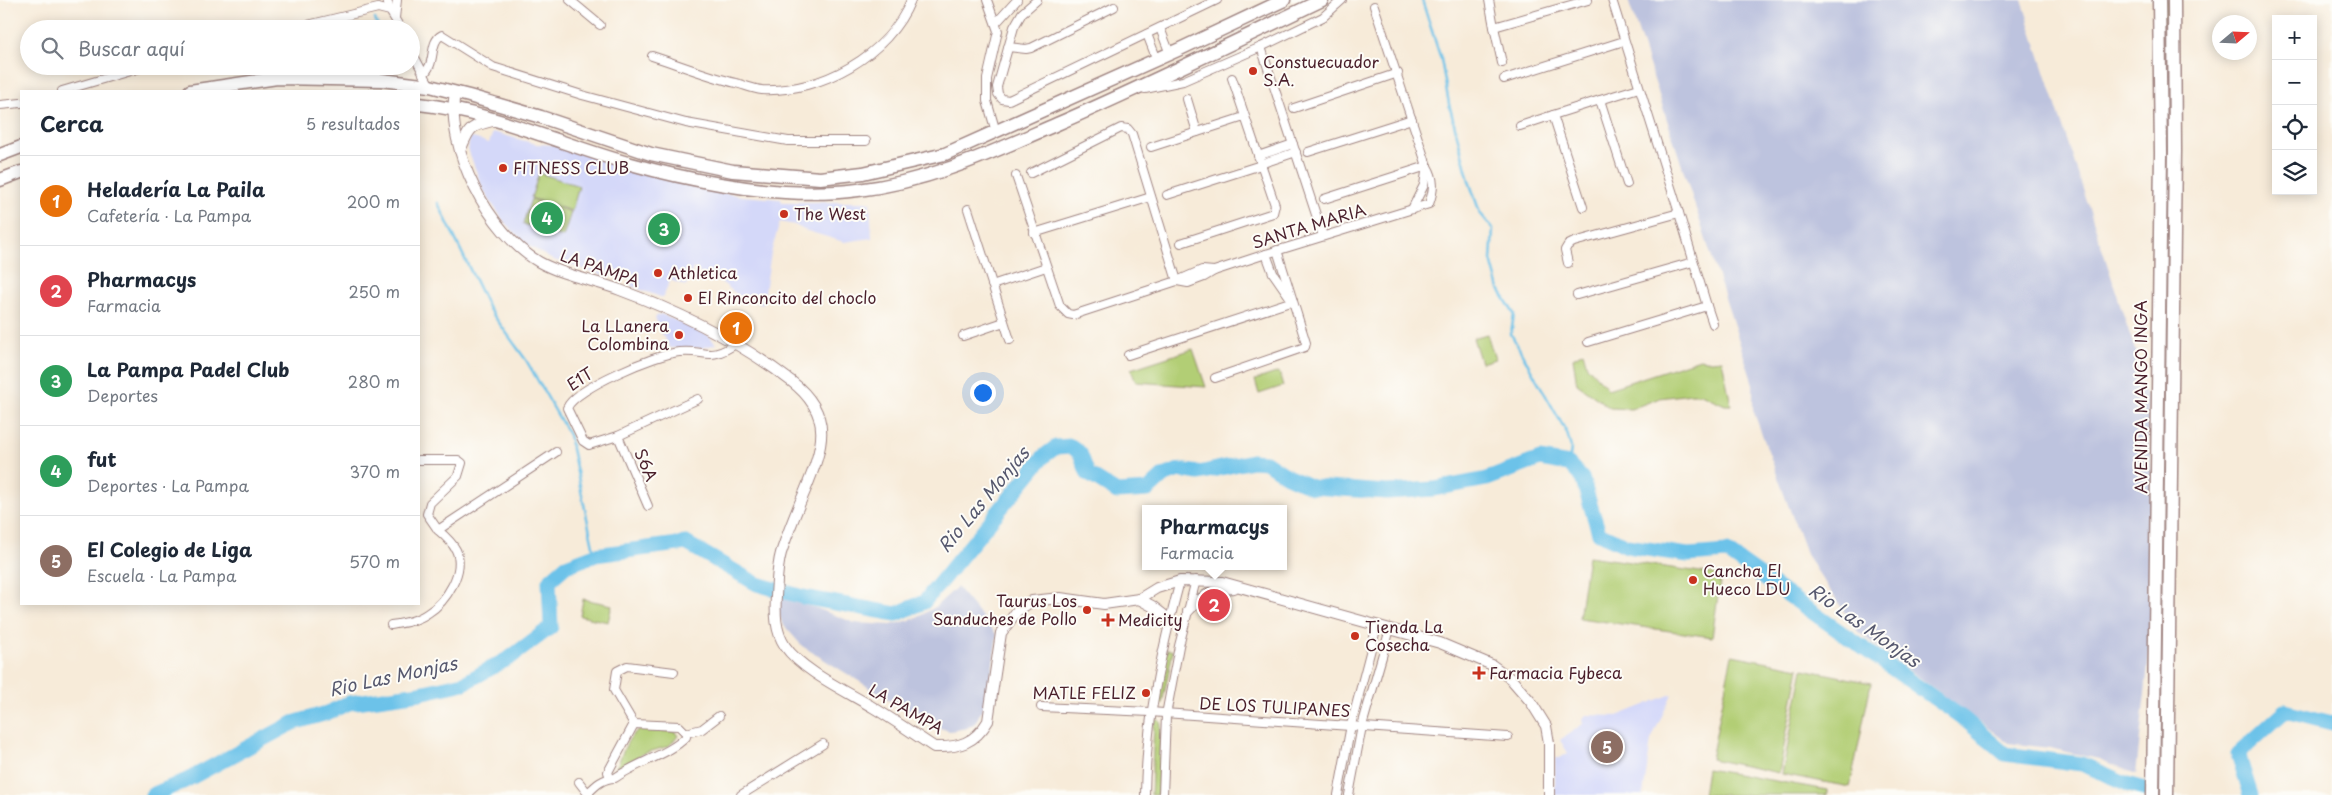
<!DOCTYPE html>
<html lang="es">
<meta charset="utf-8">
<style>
:root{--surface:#fff;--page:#f6f6f7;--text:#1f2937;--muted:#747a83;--line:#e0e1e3;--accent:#c8321e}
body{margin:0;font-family:"Playpen Sans",sans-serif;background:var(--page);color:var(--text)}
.controls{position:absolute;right:15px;top:15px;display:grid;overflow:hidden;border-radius:0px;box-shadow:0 2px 12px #0003}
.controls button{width:45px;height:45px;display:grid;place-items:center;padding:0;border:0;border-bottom:1px solid var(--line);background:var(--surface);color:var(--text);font:25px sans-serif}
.compass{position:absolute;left:2212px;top:15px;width:45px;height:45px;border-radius:50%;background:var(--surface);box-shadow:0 2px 12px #0003;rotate:71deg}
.you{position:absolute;left:982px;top:392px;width:18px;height:18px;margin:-12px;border:4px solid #fff;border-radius:50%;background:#1a73e8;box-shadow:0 0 0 8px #1a73e833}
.badge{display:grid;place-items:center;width:32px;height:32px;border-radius:50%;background:var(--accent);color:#fff;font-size:16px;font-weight:700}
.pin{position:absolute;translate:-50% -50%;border:2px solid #fff;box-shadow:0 1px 5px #0006}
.popup{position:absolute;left:1142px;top:505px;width:145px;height:65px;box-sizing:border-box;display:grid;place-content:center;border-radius:0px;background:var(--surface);filter:drop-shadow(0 1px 4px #0005);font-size:16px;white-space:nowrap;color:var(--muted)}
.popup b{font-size:19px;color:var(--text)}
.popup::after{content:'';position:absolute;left:50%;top:100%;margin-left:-10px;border:10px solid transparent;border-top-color:var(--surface)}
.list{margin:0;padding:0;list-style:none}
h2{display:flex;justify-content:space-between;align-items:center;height:65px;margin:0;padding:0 20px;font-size:21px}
h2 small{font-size:16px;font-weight:400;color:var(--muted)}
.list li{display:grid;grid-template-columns:32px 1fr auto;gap:15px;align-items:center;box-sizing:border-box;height:90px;padding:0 20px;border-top:1px solid var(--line)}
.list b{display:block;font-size:19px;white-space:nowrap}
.list p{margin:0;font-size:16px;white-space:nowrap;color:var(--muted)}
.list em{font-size:16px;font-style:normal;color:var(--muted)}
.icon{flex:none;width:28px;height:28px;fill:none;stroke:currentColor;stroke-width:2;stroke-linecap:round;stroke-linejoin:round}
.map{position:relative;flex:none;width:2332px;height:795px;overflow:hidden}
.search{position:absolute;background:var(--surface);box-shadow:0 2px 12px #0003;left:20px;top:20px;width:400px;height:55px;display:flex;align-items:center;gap:12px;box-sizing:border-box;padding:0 18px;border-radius:28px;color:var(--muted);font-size:19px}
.panel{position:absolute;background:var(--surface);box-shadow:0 2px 12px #0003;left:20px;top:90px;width:400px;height:515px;border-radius:0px}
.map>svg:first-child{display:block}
</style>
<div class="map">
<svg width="2332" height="795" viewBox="0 0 2332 795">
<rect width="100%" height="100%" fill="#fdfcf7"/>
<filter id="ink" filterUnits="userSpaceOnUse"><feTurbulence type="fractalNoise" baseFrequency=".02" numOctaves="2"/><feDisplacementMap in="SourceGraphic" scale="10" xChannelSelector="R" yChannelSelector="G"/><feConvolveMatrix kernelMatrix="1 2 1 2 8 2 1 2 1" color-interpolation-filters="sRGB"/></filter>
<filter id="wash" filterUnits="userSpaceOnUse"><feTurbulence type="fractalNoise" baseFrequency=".0096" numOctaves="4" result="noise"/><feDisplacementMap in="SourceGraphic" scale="20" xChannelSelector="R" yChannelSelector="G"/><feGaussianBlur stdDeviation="1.12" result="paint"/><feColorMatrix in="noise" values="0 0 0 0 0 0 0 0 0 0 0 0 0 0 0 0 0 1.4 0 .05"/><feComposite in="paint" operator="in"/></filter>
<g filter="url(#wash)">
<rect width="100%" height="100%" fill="#f7ebd9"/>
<g fill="#d4d8f9">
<polygon points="493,132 536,144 555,145 699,188 742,196 781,199 782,202 870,202 872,238 844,242 804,230 795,225 780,222 771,253 763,305 742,298 721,282 703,275 693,268 686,286 670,280 663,298 631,286 631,275 612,269 609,277 551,259 528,245 505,223 483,190 468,149 470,137 489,143"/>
<polygon points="661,314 708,335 716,344 702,348 670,348 660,331 655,317"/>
<polygon points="1672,694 1651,740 1643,795 1555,795 1555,758 1560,758 1568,753 1560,740 1583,724 1582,720 1586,715 1617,716"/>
</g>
<g fill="#bdc3de">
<polygon points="1628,0 2022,0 2140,366 2134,379 2143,389 2148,403 2148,439 2153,482 2150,648 2136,774 2099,759 2050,748 2008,743 1858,632 1807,556 1753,410 1753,384"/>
<polygon points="957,587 997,635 988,697 983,708 975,723 967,728 950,731 930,725 802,646 782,623 778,611 782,599 816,608 855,623 891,625 917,618 935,607"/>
</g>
<g fill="#b2ce75" stroke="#7e7650">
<polygon points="2163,0 2168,0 2170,234 2166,346 2166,657 2161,657 2159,594"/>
<polygon points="539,173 579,186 572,211 531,198"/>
<polygon points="531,199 571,212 563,237 523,224"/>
<polygon points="1487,334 1495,359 1481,363 1473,338"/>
<polygon points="1193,349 1206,387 1136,382 1131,369"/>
<polygon points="1583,352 1587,366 1608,389 1700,359 1711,361 1722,360 1731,405 1725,405 1701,394 1691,394 1660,398 1631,409 1610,408 1577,384 1573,358"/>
<polygon points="1279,372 1283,386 1259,394 1255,380"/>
<polygon points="1588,556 1721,575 1712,637 1579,618"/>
<polygon points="583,599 612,605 608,622 580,616"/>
<polygon points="1167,649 1173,651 1162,704 1158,705 1156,702"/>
<polygon points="1732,655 1799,668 1779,773 1711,759"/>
<polygon points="1803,669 1871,683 1850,787 1782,774"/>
<polygon points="1158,719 1161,723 1157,795 1151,795 1154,722"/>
<path d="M642 729 675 732 678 736 669 746 642 754 618 770 616 768C622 756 628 732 642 729Z"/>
<polygon points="1707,769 1827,790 1827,795 1703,795"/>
</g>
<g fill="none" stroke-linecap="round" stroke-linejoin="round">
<g stroke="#6cc2e9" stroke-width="2.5">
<polyline points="367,0 367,1"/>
<polyline points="1422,0 1441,59 1449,104 1469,181 1480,213 1493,229 1491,260 1499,289 1514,314 1511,334 1567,433 1571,448 1569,464"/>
<polyline points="375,19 379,29"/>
<polyline points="438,203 489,309 526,360 569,435 595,555"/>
</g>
<g stroke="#6cc2e9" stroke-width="15">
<polyline points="152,795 185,781 293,723 327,713 349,703 420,693 464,683 511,657 551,627 549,581 566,566 595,555 686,543 757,584 803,597 896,614 924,602 1044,456 1056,447 1071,446 1080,453 1088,474 1117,492 1148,490 1163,476 1179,470 1199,473 1252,461 1266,462 1287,476 1312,487 1387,492 1434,489 1487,479 1540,459 1569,464 1582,478 1599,533 1627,546 1688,555 1727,552 1964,719 2005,754 2082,764 2130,785 2166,795"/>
<polyline points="2251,795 2238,754 2285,711 2332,723"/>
</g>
</g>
</g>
<g filter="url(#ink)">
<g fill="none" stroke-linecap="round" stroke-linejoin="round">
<defs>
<g id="minor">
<polyline points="387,0 390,11"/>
<polyline points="570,0 600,25"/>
<polyline points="987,0 998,31 987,79 987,101 996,132"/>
<polyline points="1037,0 1022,13 1014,27 997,87 998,94 1002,99 1009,100 1217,0"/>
<polyline points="1489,0 1494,27 1588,0"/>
<polyline points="395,18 397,0"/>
<polyline points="997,22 1017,0"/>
<polyline points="1494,27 1502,63"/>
<polyline points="1160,28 1170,54"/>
<polyline points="291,29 378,8 390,11 401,29"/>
<polyline points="1147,34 1157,60"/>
<polyline points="1008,47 1026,49 1031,48 1114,7"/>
<polyline points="1261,47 1323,236"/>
<polyline points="411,50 430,86"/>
<path d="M652 56C680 65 707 76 736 83 744 85 753 89 762 90 821 93 889 55 911 0"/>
<path d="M423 74C437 65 428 42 442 35L493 67 582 95 686 123 788 141H866"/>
<polyline points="1504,79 1624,41"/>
<polyline points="1145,89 1183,81 1261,47 1323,17 1342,0"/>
<polyline points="62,91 147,66"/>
<polyline points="1187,99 1197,132"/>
<polyline points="1600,100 1639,88"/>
<polyline points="0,105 21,103"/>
<polyline points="1294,108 1398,73"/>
<polyline points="1520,126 1553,115"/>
<polyline points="1151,147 1244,117"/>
<polyline points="1308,152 1412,119"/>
<polyline points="1258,156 1293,144"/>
<polyline points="1260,164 1296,152"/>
<polyline points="1031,173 1121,128 1128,129 1132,134 1177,281"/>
<polyline points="1016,176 1060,306 1068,314 1073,315 1177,281 1202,270 1214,271"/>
<polyline points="1167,195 1261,165"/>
<polyline points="1324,199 1427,166"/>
<polyline points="1583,207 1553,115 1600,100 1627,184"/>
<polyline points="968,209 1010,340"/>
<polyline points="1412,209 1424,185 1427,166"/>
<polyline points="1034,233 1151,197"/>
<polyline points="1181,243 1273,213 1275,205 1232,78"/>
<polyline points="1266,254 1273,273 1289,296"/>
<polyline points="1568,263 1565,250 1568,245 1574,242 1679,213 1612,0"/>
<path d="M1177 281 1188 283 1204 277 1214 271 1266 254 1429 204C1434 190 1435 179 1427 166L1374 6"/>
<polyline points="992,285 1046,267"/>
<polyline points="1577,295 1693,262"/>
<polyline points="1707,306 1713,324"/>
<polyline points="963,336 1004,322"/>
<polyline points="1588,342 1707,306 1679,213"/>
<polyline points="1128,355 1293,301"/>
<polyline points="1215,378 1305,347 1306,343 1277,250"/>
<path d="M698 399 618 436 589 445 583 441 567 408C575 388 657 354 679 352 707 349 708 363 737 343"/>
<polyline points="618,436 648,506"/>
<polyline points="419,460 458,460 462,463 458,476 430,503 427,514 438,530 556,452"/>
<path d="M391 625C404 623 417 621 428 613 446 602 466 571 456 550 452 542 445 536 438 530"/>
<polyline points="1041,707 1150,712 1508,737"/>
<polyline points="634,724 614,690 617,671 627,666 674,672"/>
<polyline points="634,724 679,726 686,733"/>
<polyline points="686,733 702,729 719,716"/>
<polyline points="610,778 608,772 634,724"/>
<polyline points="579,782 589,795"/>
<path d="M588 793C596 785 603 778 615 778 636 763 670 754 686 737V733"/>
<polyline points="741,795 823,744"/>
<path d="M1145 795C1146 721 1161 652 1180 581"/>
<polyline points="1163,795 1166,715 1179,646 1196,580"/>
<polyline points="1338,795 1351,725 1377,626"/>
<polyline points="1349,795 1362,726 1390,629"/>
</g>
<g id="tertiary">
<path d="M455 92C445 149 489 233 539 262 564 276 594 280 620 290 682 313 739 341 791 381 835 415 823 447 805 491 796 512 788 532 781 553 777 567 777 582 776 596 775 613 775 631 785 646 802 671 848 692 874 708 894 720 914 734 934 747 959 748 975 743 988 721L1001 633 1017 611 1032 601 1060 598 1104 604 1139 599 1157 588 1180 581 1222 582 1440 643 1492 665 1511 679 1531 702 1546 726 1549 743V795"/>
<path d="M460 151C470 126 470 126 497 120"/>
<polyline points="1139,599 1152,606 1170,620"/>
<path d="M1188 611C1204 594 1211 590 1234 588"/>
</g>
<g id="primary">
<polyline points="190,91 277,78 382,80 430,86 469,96 541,117 651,154 733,171 820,178 863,173 945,154 1180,49 1284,0"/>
<path d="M419 104C493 112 559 144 631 164 659 172 690 179 720 184 765 192 812 196 858 190 932 181 990 153 1057 124 1147 85 1234 42 1322 0"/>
<polyline points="0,155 21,147"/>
<polyline points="0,180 21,172"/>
</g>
<g id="trunk">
<polyline points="2153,795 2161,153 2159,0"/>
<polyline points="2167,795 2175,151 2174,0"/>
</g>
</defs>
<use href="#minor" stroke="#a08582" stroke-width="10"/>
<use href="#tertiary" stroke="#a08582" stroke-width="12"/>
<use href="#primary" stroke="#a08582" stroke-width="15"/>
<use href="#trunk" stroke="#a08582" stroke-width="15"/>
<use href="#minor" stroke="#fff" stroke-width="8"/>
<use href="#tertiary" stroke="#fff" stroke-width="10"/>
<use href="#primary" stroke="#fff" stroke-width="12"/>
<use href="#trunk" stroke="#fff" stroke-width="12"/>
</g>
</g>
<g fill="#c8321e" stroke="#fdfcf7" stroke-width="2">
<circle cx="1253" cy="71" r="5"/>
<circle cx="503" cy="168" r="5"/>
<circle cx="784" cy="214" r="5"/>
<circle cx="658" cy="273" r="5"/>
<circle cx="688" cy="298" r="5"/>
<circle cx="679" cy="335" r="5"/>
<circle cx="1693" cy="580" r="5"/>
<circle cx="1087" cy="610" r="5"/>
<path d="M1105.5 612.5h5v5h5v5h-5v5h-5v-5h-5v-5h5z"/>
<circle cx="1355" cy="636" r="5"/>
<path d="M1476.5 665.5h5v5h5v5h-5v5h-5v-5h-5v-5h5z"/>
<circle cx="1146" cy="693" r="5"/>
</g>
<g text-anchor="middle" stroke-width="4" stroke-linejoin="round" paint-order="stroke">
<g font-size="16" fill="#4a1f2b" stroke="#fdfcf7" text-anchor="start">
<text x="1263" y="68">Constuecuador<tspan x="1263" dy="18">S.A.</tspan></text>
<text x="513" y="174">FITNESS CLUB</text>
<text x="794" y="220">The West</text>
<text x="668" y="279">Athletica</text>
<text x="698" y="304">El Rinconcito del choclo</text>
<text x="669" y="332" text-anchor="end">La LLanera<tspan x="669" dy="18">Colombina</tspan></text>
<text x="1703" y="577">Cancha El<tspan x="1703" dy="18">Hueco LDU</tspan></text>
<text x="1077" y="607" text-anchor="end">Taurus Los<tspan x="1077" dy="18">Sanduches de Pollo</tspan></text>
<text x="1118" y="626">Medicity</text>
<text x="1365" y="633">Tienda La<tspan x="1365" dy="18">Cosecha</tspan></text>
<text x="1489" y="679">Farmacia Fybeca</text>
<text x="1136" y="699" text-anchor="end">MATLE FELIZ</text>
</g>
<g font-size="16" fill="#4a1f2b" stroke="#fdfcf7">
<text transform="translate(1309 226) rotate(-17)" y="6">SANTA MARIA</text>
<text transform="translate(600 268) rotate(19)" y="6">LA PAMPA</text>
<text transform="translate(580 379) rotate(-33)" y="6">E1T</text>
<text transform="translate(2141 397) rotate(-90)" y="6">AVENIDA MANGO INGA</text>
<text transform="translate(646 465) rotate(67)" y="6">S6A</text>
<text transform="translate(1275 707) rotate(3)" y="6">DE LOS TULIPANES</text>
<text transform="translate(906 709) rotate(30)" y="6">LA PAMPA</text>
</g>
<g font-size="18" font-style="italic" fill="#56586e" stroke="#fdfcf7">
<text transform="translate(984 500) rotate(-50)" y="6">Rio Las Monjas</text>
<text transform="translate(1864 626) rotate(35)" y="6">Rio Las Monjas</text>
<text transform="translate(393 677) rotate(-12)" y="6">Rio Las Monjas</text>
</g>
</g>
</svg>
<div class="controls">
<button>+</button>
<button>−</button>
<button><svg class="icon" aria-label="locate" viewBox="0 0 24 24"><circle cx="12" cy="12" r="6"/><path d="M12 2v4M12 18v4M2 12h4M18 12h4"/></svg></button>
<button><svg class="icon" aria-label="layers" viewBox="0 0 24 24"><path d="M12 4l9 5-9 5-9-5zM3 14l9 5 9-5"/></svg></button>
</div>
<svg class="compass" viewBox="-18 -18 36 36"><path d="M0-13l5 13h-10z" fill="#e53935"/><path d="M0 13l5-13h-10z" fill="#747a83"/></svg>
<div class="you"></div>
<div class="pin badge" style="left:736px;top:328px;background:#e8710a">1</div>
<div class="pin badge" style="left:1214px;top:605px;background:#e0444e">2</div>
<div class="popup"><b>Pharmacys</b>Farmacia</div>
<div class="pin badge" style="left:664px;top:229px;background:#2e9e5b">3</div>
<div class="pin badge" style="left:547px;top:218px;background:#2e9e5b">4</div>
<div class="pin badge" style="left:1607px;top:747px;background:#8d6e63">5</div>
<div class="search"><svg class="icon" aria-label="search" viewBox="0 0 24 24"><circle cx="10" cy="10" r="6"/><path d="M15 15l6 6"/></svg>Buscar aquí</div>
<section class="panel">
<h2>Cerca<small>5 resultados</small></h2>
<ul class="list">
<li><span class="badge" style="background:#e8710a">1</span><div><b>Heladería La Paila</b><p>Cafetería · La Pampa</p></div><em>200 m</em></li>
<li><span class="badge" style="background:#e0444e">2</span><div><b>Pharmacys</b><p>Farmacia</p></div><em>250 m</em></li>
<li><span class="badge" style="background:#2e9e5b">3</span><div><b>La Pampa Padel Club</b><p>Deportes</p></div><em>280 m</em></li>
<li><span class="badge" style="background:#2e9e5b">4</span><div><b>fut</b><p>Deportes · La Pampa</p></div><em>370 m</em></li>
<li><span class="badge" style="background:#8d6e63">5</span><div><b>El Colegio de Liga</b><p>Escuela · La Pampa</p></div><em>570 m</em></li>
</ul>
</section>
</div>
